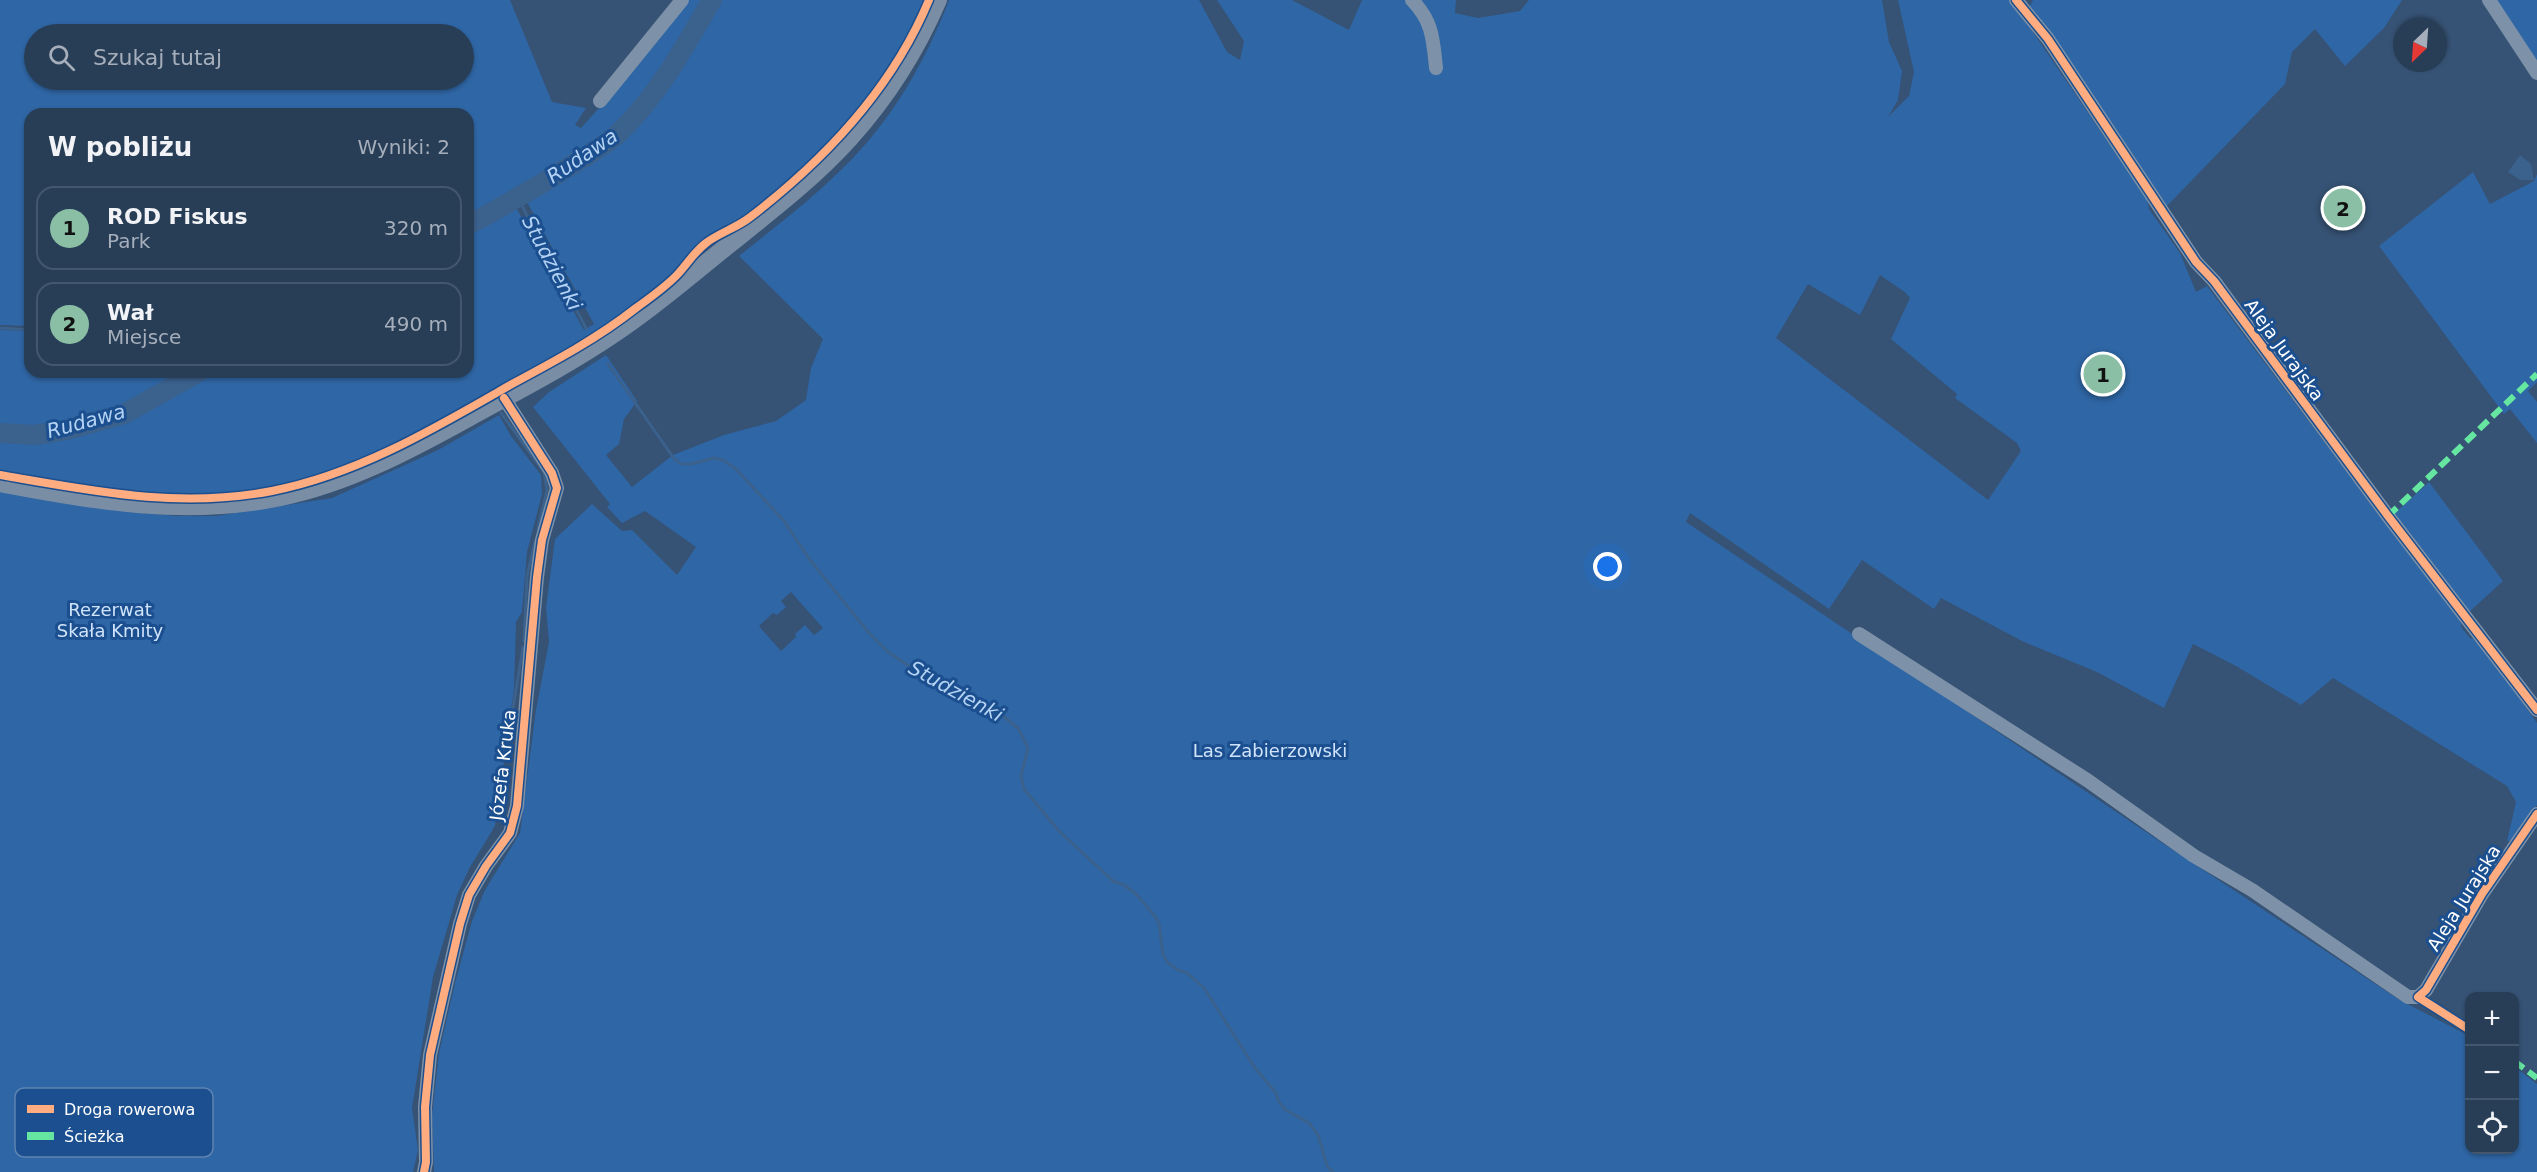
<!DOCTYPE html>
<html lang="pl">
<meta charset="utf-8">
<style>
:root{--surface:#283e57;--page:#30455d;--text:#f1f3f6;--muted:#a5aeba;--line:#44576d;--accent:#8abfa5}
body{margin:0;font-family:"DejaVu Sans",sans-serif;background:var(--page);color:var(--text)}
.controls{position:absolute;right:18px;bottom:18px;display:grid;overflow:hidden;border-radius:12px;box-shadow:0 2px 4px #0004}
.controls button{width:54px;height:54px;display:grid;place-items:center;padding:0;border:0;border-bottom:2px solid var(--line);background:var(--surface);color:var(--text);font:30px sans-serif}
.compass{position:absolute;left:2393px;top:18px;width:54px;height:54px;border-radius:50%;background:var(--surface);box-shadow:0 2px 4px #0004;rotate:205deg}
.you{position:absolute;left:1608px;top:567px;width:21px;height:21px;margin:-15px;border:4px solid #fff;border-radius:50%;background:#1a73e8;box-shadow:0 0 0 9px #1a73e833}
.badge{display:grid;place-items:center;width:39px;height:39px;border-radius:50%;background:var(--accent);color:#111;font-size:20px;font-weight:700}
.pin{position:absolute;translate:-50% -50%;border:3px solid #fff;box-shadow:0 2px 6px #0006}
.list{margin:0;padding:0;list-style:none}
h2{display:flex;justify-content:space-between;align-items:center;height:78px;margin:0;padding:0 24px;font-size:26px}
h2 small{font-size:20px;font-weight:400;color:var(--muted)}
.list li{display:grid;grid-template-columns:39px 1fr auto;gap:18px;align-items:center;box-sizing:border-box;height:84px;margin:0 12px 12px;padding:0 12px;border:2px solid var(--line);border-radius:18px}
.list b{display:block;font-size:22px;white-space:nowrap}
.list p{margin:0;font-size:20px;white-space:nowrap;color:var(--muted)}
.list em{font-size:20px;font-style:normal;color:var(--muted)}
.icon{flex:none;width:33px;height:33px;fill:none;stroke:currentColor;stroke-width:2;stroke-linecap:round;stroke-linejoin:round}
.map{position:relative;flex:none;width:2537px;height:1172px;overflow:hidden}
.search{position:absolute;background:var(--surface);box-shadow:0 2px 4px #0004;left:24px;top:24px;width:450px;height:66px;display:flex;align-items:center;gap:15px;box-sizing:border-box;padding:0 21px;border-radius:33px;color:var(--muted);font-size:22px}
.panel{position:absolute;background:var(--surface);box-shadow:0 2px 4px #0004;left:24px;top:108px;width:450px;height:270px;border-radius:18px}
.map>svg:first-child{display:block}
</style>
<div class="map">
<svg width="2537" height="1172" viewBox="0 0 2537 1172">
<rect width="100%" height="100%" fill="#365274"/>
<g fill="#2f66a5" fill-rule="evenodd">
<path d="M0 0H510L552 102 586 108 575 125 581 128 609 97 685 0H926C890 87 823 162 746 216 732 226 716 231 702 241 690 250 684 264 674 275 663 287 647 297 635 306 587 342 533 370 481 399 365 463 275 506 138 495 92 491 46 480 0 472V330L30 331V372H468V114H30V326L0 325ZM34 34H464V80H34ZM527 202 594 324 584 330 517 209Z"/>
<path d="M949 0H1199L1227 52 1240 60 1244 41 1217 0H1292L1349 30 1362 0H1456L1455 13 1478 18 1520 11 1529 0H1882L1889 42 1902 71 1898 100 1888 117 1909 96 1914 72 1898 0H2011L2147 199 2149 209 2180 253 2196 292 2207 286 2392 532 2462 620 2461 627 2470 638 2478 639 2537 723V805L2516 840 2507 841 2516 802 2507 786 2333 678 2301 705 2236 666 2193 644 2164 708 2097 672 2022 641 1941 598 1934 609 1862 560 1829 609 1690 513 1686 522 2155 838 2398 999 2469 1036 2470 1150H2514L2515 1067 2537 1084V1172H434L432 1115 439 1053 455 983 472 921 485 890 520 833 536 710 549 642 546 608 555 539 592 504 622 531 632 530 677 575 696 547 645 511 622 523 607 507 610 504 533 407 549 392 606 355 637 401 624 419 619 444 606 455 632 487 673 455 724 435 776 421 806 400 811 368 823 339 739 256C775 227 812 199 844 167 891 121 926 61 949 0ZM1880 275 1906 293 1910 298 1891 339 1957 394 1955 398 2017 443 2021 451 1988 500 1776 338 1808 284 1860 315ZM791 592 823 628 814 635 805 625 795 634 796 637 781 651 759 626 773 613 777 615 786 607 781 601Z"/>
<polygon points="2033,0 2402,0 2384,28 2345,66 2315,29 2292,52 2285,84 2165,208 2028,10"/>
<polygon points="2495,0 2537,0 2537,63"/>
<polygon points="2473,172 2490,204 2534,181 2537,174 2537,382 2528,391 2537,402 2537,443 2510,409 2504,414 2379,246"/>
<polygon points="499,415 511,436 541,475 542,494 527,552 522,612 516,622 514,689 495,826 470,867 457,895 433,977 412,1108 418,1150 413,1172 0,1172 0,491 131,512 177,516 216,516 332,498 438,450"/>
<polygon points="2429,482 2503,581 2467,614 2393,515"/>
</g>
<polygon fill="#3b618d" points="2520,155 2531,164 2534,180 2520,180 2508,172"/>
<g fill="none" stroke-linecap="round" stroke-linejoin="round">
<g stroke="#3b618d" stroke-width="3">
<polyline points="518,198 586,328"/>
<polyline points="0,328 30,330"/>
<polyline points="608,364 675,460 682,464 691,464 714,458 723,460 736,469 784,521 810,560 869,633 887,651 926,678 993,708 1018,728 1028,748 1021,776 1024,789 1059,831 1113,881 1124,885 1136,894 1155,916 1159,923 1163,955 1168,963 1178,970 1187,973 1204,988 1255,1068 1276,1093 1279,1102 1286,1110 1309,1123 1318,1135 1327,1166 1333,1172"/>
<polyline points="186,372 190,376"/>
<polyline points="501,413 544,472 547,490 538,529"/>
<polyline points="524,641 527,576 535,541"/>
<polyline points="509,733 523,647"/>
</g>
<g stroke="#3b618d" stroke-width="20">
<path d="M468 225C502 207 535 188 567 168 585 157 605 146 620 132 659 94 685 46 712 0"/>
<polyline points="0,433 34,435 66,430 124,414 199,372"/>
</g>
<g stroke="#7d92a8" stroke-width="14">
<path d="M1412 0C1433 22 1433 39 1436 68"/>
<polyline points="2016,0 2048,39 2196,262 2214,281 2388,516 2537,710"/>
<polyline points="2489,0 2537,73"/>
<polyline points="600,101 682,0"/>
<polyline points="1859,634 2087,780 2194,856 2252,890 2408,997 2418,997 2426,990 2482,894 2537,814"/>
<polyline points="424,1172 426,1162 425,1107 430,1055 460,924 469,895 486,866 510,833 517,806 537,577 542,540 557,488 552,473 504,398"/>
</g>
<path stroke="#798da4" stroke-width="18" d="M0 483C94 501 186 517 281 497 348 483 408 451 468 418 517 391 568 365 615 333 656 306 693 273 731 243 772 210 815 177 850 138 887 97 916 51 938 0"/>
<g stroke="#66e7a1" stroke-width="6" stroke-dasharray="12 6" stroke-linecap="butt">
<polyline points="2388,516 2537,374"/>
<polyline points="2514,1061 2537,1078"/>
</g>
<defs>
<g id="cycleway">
<polyline points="2016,0 2048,39 2196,262 2214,281 2388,516 2537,710"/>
<path d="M0 475C93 491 178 509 272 491 359 474 437 427 512 384 555 361 598 338 636 308 650 298 664 288 676 276 686 266 693 253 706 243 719 233 736 228 749 218 825 160 892 89 929 0"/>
<polyline points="2470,1030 2418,997 2426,990 2482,894 2537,814"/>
<polyline points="424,1172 426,1162 425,1107 430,1055 460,924 469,895 486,866 510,833 517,806 537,577 542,540 557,488 552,473 504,398"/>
</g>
</defs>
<use href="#cycleway" stroke="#1b4f8f" stroke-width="11"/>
<use href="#cycleway" stroke="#ffac80" stroke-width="8"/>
</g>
<g text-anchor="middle" stroke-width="6" stroke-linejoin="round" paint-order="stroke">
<g font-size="18" fill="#fff" stroke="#1b4f8f">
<text transform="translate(2284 350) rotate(54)" y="6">Aleja Jurajska</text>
<text transform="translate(503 765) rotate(-83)" y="6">Józefa Kruka</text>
<text transform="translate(2464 898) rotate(-58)" y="6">Aleja Jurajska</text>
</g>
<g font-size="18" fill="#cfe3fa" stroke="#1b4f8f">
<text x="110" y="616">Rezerwat<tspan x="110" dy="21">Skała Kmity</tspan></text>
<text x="1270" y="757">Las Zabierzowski</text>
</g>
<g font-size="20" font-style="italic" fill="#b5d3f5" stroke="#1b4f8f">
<text transform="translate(582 156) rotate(-34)" y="7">Rudawa</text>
<text transform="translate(552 263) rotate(62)" y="7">Studzienki</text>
<text transform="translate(86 421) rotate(-15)" y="7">Rudawa</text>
<text transform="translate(956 691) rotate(29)" y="7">Studzienki</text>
</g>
</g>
<rect x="15" y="1088" width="198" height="69" rx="9" fill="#1b4f8f" stroke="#5f84b1" stroke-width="1.5"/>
<rect x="27" y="1105" width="27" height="8" fill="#ffac80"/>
<rect x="27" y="1132" width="27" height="8" fill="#66e7a1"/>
<g font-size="16" fill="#fff">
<text x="64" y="1115">Droga rowerowa</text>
<text x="64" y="1142">Ścieżka</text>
</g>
</svg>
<div class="controls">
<button>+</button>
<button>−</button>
<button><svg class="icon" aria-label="locate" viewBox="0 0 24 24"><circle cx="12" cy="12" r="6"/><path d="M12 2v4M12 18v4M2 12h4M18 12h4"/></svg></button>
</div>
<svg class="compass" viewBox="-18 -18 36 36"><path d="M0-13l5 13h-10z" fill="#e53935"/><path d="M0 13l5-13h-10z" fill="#a5aeba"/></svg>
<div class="you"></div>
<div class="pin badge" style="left:2103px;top:374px">1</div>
<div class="pin badge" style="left:2343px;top:208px">2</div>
<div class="search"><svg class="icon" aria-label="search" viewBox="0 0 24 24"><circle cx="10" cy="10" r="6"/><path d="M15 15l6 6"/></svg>Szukaj tutaj</div>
<section class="panel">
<h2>W pobliżu<small>Wyniki: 2</small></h2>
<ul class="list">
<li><span class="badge">1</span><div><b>ROD Fiskus</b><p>Park</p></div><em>320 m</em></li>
<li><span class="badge">2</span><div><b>Wał</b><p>Miejsce</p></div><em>490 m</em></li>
</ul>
</section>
</div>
